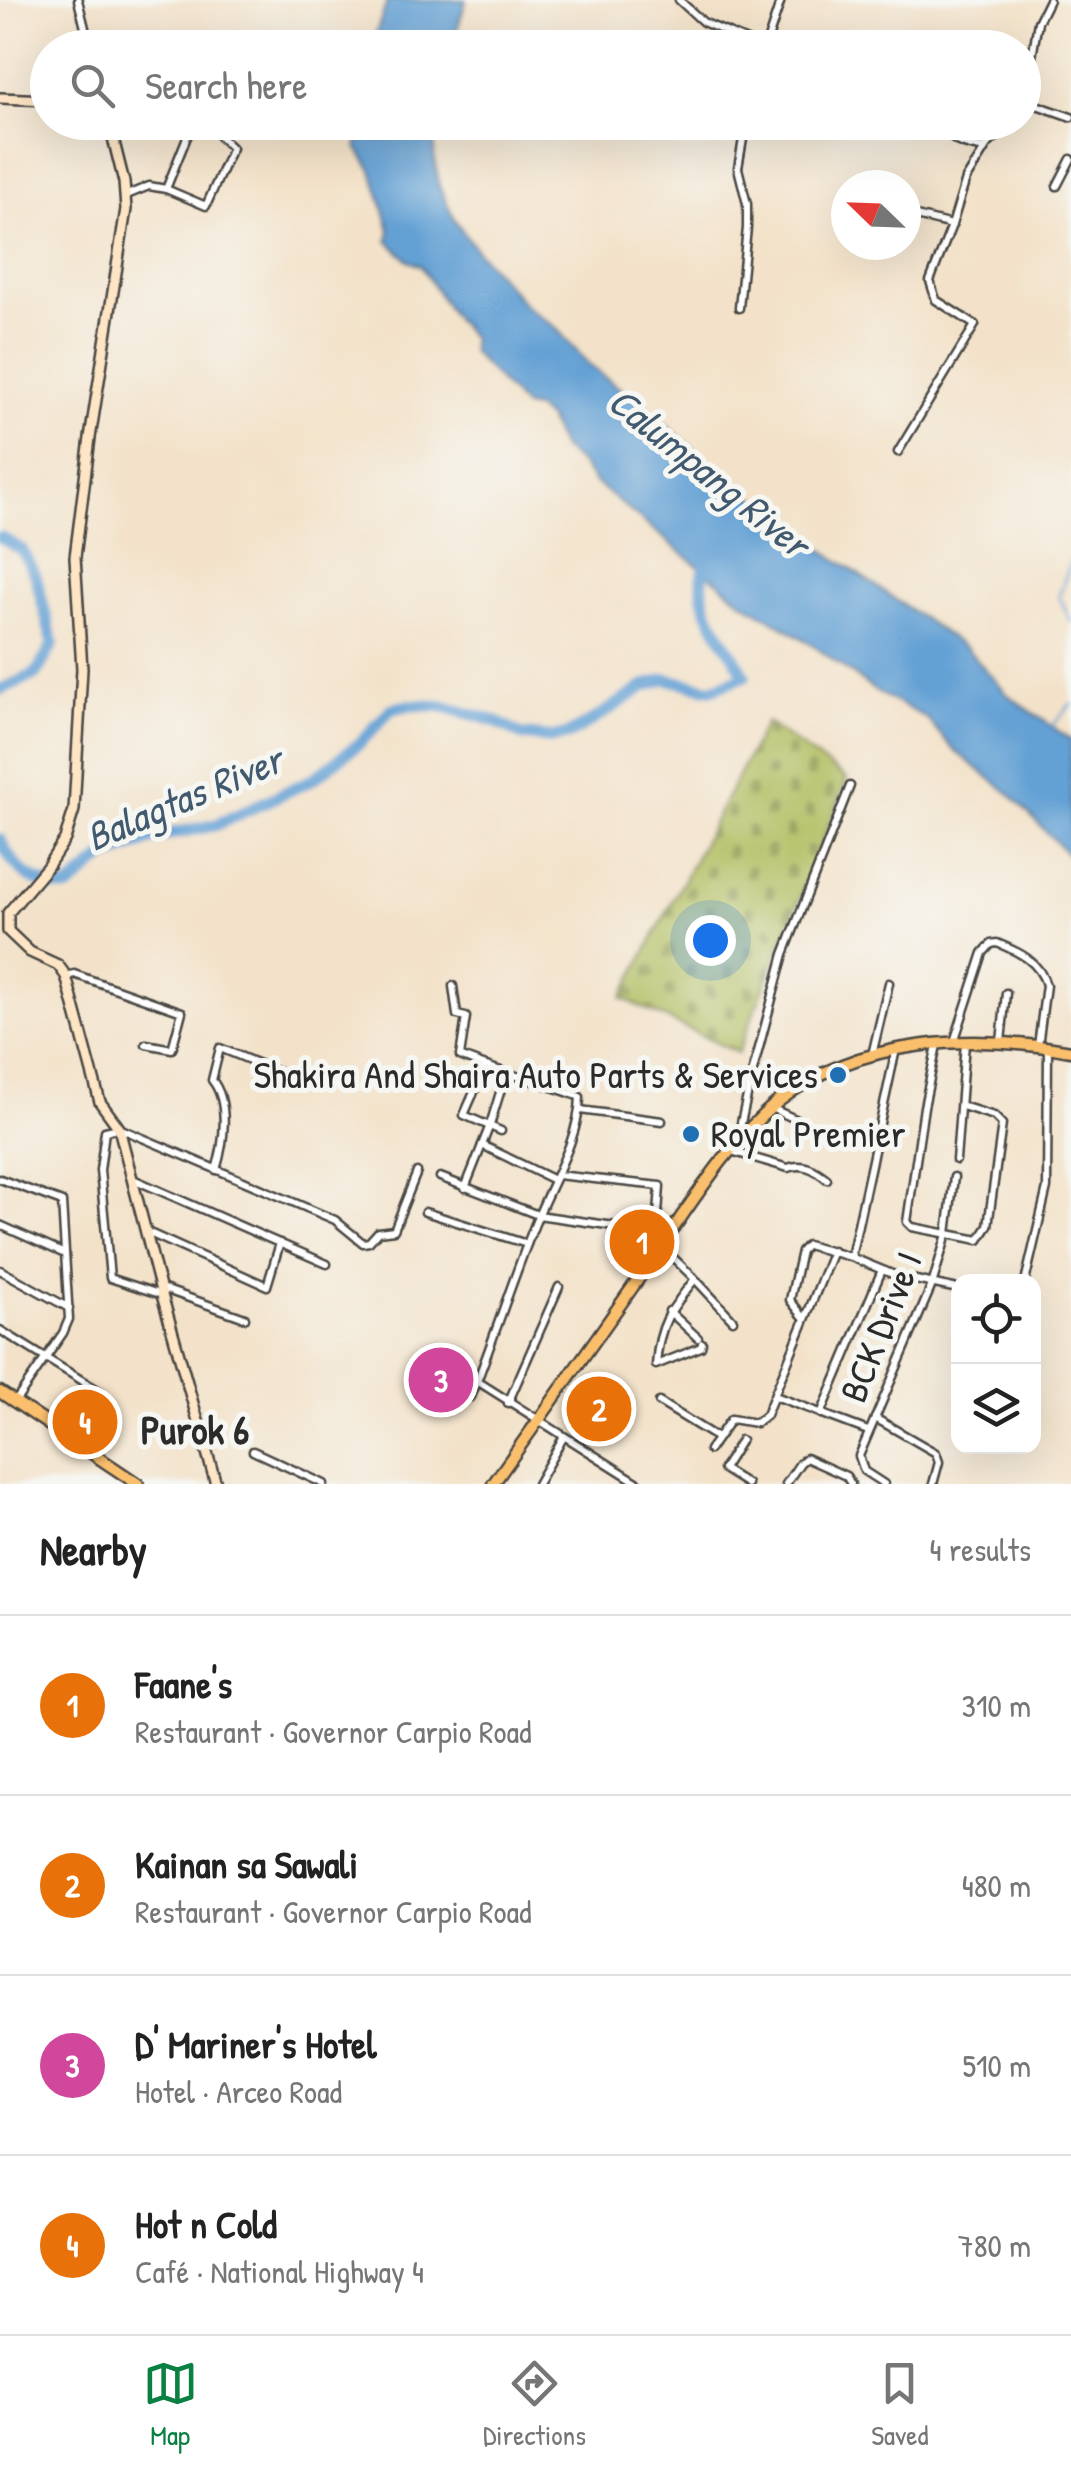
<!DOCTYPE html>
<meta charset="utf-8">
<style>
:root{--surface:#fff;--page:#f6f6f6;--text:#222;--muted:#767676;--line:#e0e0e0;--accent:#0b8043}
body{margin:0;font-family:"Patrick Hand",sans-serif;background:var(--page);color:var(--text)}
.controls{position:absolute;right:30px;bottom:30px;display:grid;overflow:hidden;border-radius:20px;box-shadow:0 10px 40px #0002}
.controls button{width:90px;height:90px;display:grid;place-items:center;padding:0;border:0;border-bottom:2px solid var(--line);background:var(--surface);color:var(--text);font:50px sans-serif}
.compass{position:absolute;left:831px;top:170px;width:90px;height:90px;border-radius:50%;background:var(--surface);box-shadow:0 10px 40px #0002;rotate:293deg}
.you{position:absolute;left:710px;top:940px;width:35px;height:35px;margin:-25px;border:8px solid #fff;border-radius:50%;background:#1a73e8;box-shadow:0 0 0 15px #1a73e833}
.badge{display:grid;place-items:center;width:65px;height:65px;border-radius:50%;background:var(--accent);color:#fff;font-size:32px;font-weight:700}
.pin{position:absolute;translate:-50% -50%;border:5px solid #fff;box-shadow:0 2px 10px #0006}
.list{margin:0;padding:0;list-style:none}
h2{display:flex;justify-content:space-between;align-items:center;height:130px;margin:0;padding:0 40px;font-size:42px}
h2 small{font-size:32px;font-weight:400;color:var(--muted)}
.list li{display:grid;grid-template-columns:65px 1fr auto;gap:30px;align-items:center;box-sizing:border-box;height:180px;padding:0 40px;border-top:2px solid var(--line)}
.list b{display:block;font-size:38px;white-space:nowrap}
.list p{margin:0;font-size:32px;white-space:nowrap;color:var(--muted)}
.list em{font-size:32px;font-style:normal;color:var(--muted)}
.icon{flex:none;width:55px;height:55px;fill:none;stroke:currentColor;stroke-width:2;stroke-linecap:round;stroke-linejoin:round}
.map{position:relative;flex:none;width:1071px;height:1484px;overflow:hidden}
.search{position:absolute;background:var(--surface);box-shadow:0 10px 40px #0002;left:30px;right:30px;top:30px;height:110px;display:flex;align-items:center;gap:25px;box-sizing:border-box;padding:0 35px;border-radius:55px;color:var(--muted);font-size:38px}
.sheet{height:850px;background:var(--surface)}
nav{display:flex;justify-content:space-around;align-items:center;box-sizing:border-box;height:140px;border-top:2px solid var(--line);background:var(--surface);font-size:28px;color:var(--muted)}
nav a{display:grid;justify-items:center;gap:5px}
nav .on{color:var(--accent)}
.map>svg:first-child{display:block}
</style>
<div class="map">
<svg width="1071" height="1484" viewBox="0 0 1071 1484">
<defs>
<pattern id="cemetery-stones" width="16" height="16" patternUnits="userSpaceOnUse" patternTransform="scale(2.5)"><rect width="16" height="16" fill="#b1bd5f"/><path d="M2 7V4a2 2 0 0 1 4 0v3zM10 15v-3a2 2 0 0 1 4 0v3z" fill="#909a4f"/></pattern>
</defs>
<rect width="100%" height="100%" fill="#f6f6f2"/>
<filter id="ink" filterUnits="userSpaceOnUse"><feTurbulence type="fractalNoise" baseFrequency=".01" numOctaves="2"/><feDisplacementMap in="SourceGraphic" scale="20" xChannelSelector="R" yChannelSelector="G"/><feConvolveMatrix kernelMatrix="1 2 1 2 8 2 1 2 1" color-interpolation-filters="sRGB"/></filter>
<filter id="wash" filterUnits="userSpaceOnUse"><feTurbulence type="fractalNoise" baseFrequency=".0048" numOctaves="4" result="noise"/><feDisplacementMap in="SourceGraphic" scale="40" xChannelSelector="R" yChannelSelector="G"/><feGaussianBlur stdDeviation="2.25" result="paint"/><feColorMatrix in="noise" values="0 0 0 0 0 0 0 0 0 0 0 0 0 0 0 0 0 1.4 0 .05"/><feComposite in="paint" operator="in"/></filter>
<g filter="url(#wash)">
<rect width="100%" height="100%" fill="#f3e2c9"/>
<polygon fill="url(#cemetery-stones)" stroke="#6e7445" stroke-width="2.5" points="766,722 847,779 738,1053 622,998"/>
<g fill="#63a0d4" stroke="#476680" stroke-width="2.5">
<polygon points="388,0 466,0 452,47 371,47"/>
<polygon points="356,123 435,123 434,154 439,186 455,221 478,252 527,307 555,327 590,366 651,412 714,467 819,547 967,649 1008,695 1071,740 1071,858 1010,794 954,750 926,718 875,691 810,643 743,602 594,482 580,463 562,449 548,419 536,409 524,407 471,351 472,338 451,314 421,266 409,261 388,241 390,230 372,170 358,149"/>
</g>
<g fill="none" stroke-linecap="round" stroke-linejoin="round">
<g stroke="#63a0d4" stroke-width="2.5">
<polyline points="1071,561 1059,596 1071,622"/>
<polyline points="1053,726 1071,704"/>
</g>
<g stroke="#63a0d4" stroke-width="12">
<polyline points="0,537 22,550 36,577 53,644 36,674 0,690"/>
<path d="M0 839C15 871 32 885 68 888L103 858 160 836 216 825 313 779 361 742 391 709 410 705 441 706 495 721 521 735 553 738 569 734 592 721 645 686 666 679 711 689 745 676C728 641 687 602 708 561"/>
</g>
</g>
</g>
<g filter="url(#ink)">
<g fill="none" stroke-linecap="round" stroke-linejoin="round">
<defs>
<g id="street">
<polyline points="78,0 90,48"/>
<polyline points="679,0 703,22 763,48"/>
<polyline points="765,48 781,0"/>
<polyline points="1025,101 1071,117"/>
<polyline points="1024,103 1038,22 1049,0"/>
<polyline points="193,122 166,189 206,206 232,148 205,122"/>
<polyline points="931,122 988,144"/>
<path d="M947 128C951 145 969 145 984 149"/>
<polyline points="1057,186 1071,159"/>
<polyline points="127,195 149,186 166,189"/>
<polyline points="916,216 952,225"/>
<polyline points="739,308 747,228 747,204 738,168 746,122"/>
<polyline points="898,452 975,325 936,300 930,281 952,225 966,179 988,144 1014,122"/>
<polyline points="66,976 74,974 182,1012 172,1049 146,1044"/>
<path d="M453 986 457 1015 466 1017 460 1056C499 1073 540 1081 580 1097 579 1137 554 1178 539 1214 514 1274 495 1336 471 1397"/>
<path d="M954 1042 983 953 991 944 997 943C1019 952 1039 961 1046 985L1038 1046"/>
<polyline points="1001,1042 1006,993"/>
<polyline points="937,1045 924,1107 907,1222 912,1227 979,1240 988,1226 1002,1124 994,1116 962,1106"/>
<polyline points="872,1055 889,983"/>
<polyline points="485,1067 464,1115 501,1131"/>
<polyline points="771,1108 804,1123"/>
<polyline points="580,1110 662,1121"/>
<polyline points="741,1136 741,1123 751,1078 784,954 850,786"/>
<polyline points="482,1145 554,1180"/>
<path d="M731 1151 788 1168C803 1162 816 1170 827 1179"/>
<polyline points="956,1160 965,1043"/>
<path d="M216 1170C224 1144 230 1102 212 1080L220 1048 301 1081"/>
<path d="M557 1175 660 1186 656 1241 695 1279C670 1310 659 1324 656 1365L701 1347 702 1343"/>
<polyline points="440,1177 538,1215 656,1232"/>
<polyline points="0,1179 62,1202 69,1319 63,1333 15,1402"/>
<polyline points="133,1179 327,1264"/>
<polyline points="465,1188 490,1125 506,1073"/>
<polyline points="425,1212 527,1244"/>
<polyline points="0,1225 65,1254"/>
<polyline points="145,1231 267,1286 280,1243"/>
<polyline points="851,1257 896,1049"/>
<polyline points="0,1270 69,1308"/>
<polyline points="695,1279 733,1320"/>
<polyline points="1025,1282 1047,1188 1048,1048"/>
<polyline points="161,1288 245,1318"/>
<polyline points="162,1295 110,1278 100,1170 105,1131 119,1128 335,1220 363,1243 369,1242 378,1232 394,1230 417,1172"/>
<polyline points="669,1311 698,1338"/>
<polyline points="805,1319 790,1300 801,1251 807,1245 851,1257 897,1276 958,1289"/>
<polyline points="0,1330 104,1394"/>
<polyline points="477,1381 640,1484"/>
<polyline points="775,1396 868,1431"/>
<polyline points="659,1402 716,1437"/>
<polyline points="508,1403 559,1287"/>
<polyline points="821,1414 882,1270"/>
<polyline points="875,1418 936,1453 939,1462 933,1484"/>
<polyline points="741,1440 723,1469 747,1484"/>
<polyline points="709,1450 731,1419 756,1423 766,1415 833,1251"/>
<polyline points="253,1451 324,1484"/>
<polyline points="537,1484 563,1438"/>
<polyline points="786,1484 800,1463 806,1458 846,1476 851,1484"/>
<polyline points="884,1484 864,1471 859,1456 932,1285 947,1234 954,1177"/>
</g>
<g id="secondary">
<polyline points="0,98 48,100"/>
<polyline points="109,122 124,182 126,209 90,438 75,557 82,669 74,810 65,839 47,867 8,913 8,931 30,952 58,965 66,976 100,1102 119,1128 162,1295 216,1484"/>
</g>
<g id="primary">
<polyline points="0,1392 138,1484"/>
<path d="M493 1484C546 1410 599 1335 651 1261 690 1206 727 1143 779 1101 860 1037 974 1034 1071 1051"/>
</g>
</defs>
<use href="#street" stroke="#494643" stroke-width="11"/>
<use href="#secondary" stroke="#494643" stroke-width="14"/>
<use href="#primary" stroke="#494643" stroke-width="15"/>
<use href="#street" stroke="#fff" stroke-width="6"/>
<use href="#secondary" stroke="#fde5c5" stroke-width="9"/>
<use href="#primary" stroke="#f9bf6d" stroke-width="10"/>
</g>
</g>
<g fill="#1f6fb2" stroke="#f6f6f2" stroke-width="4">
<circle cx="838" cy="1075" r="10"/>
<circle cx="691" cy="1134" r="10"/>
</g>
<g text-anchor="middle" stroke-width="10" stroke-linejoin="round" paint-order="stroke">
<g font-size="38" fill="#2b2b2b" stroke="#f6f6f2" text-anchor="end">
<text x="818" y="1088">Shakira And Shaira Auto Parts &amp; Services</text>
<text x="711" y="1147" text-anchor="start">Royal Premier</text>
</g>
<g font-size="38" fill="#2b2b2b" stroke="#f6f6f2">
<text transform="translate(881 1327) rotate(-68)" y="13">BCK Drive I</text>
</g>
<g font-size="40" font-style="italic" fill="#415a6f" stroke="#f6f6f2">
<text transform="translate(709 472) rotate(39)" y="14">Calumpang River</text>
<text transform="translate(184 798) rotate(-23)" y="14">Balagtas River</text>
</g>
<g font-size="40" font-weight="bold" fill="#2b2b2b" stroke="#f6f6f2">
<text x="195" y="1444">Purok 6</text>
</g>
</g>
</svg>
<div class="controls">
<button><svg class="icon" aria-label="locate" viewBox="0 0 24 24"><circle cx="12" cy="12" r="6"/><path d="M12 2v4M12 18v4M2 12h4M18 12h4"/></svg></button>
<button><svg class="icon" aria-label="layers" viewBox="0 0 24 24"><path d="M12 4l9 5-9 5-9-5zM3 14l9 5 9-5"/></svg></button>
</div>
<svg class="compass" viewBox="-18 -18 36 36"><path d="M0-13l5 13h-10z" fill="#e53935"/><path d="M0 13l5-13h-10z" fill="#767676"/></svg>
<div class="you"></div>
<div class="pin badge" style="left:642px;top:1242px;background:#e8710a">1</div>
<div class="pin badge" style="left:599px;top:1409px;background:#e8710a">2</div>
<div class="pin badge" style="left:441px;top:1380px;background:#d1479c">3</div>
<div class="pin badge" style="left:85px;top:1422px;background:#e8710a">4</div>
<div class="search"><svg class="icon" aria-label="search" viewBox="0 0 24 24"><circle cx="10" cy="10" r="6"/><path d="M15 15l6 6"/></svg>Search here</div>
</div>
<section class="sheet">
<h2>Nearby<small>4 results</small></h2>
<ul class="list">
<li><span class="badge" style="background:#e8710a">1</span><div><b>Faane's</b><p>Restaurant · Governor Carpio Road</p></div><em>310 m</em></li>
<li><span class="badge" style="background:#e8710a">2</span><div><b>Kainan sa Sawali</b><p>Restaurant · Governor Carpio Road</p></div><em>480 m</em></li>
<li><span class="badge" style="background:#d1479c">3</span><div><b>D' Mariner's Hotel</b><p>Hotel · Arceo Road</p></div><em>510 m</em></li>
<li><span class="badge" style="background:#e8710a">4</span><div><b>Hot n Cold</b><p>Café · National Highway 4</p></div><em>780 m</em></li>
</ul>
</section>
<nav>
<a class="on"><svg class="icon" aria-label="map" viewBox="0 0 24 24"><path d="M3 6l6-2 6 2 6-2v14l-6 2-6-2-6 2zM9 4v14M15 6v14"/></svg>Map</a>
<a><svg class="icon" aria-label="directions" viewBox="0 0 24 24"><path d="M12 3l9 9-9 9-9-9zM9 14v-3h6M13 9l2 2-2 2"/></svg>Directions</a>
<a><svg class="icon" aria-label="saved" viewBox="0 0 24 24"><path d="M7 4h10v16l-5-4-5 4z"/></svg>Saved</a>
</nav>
